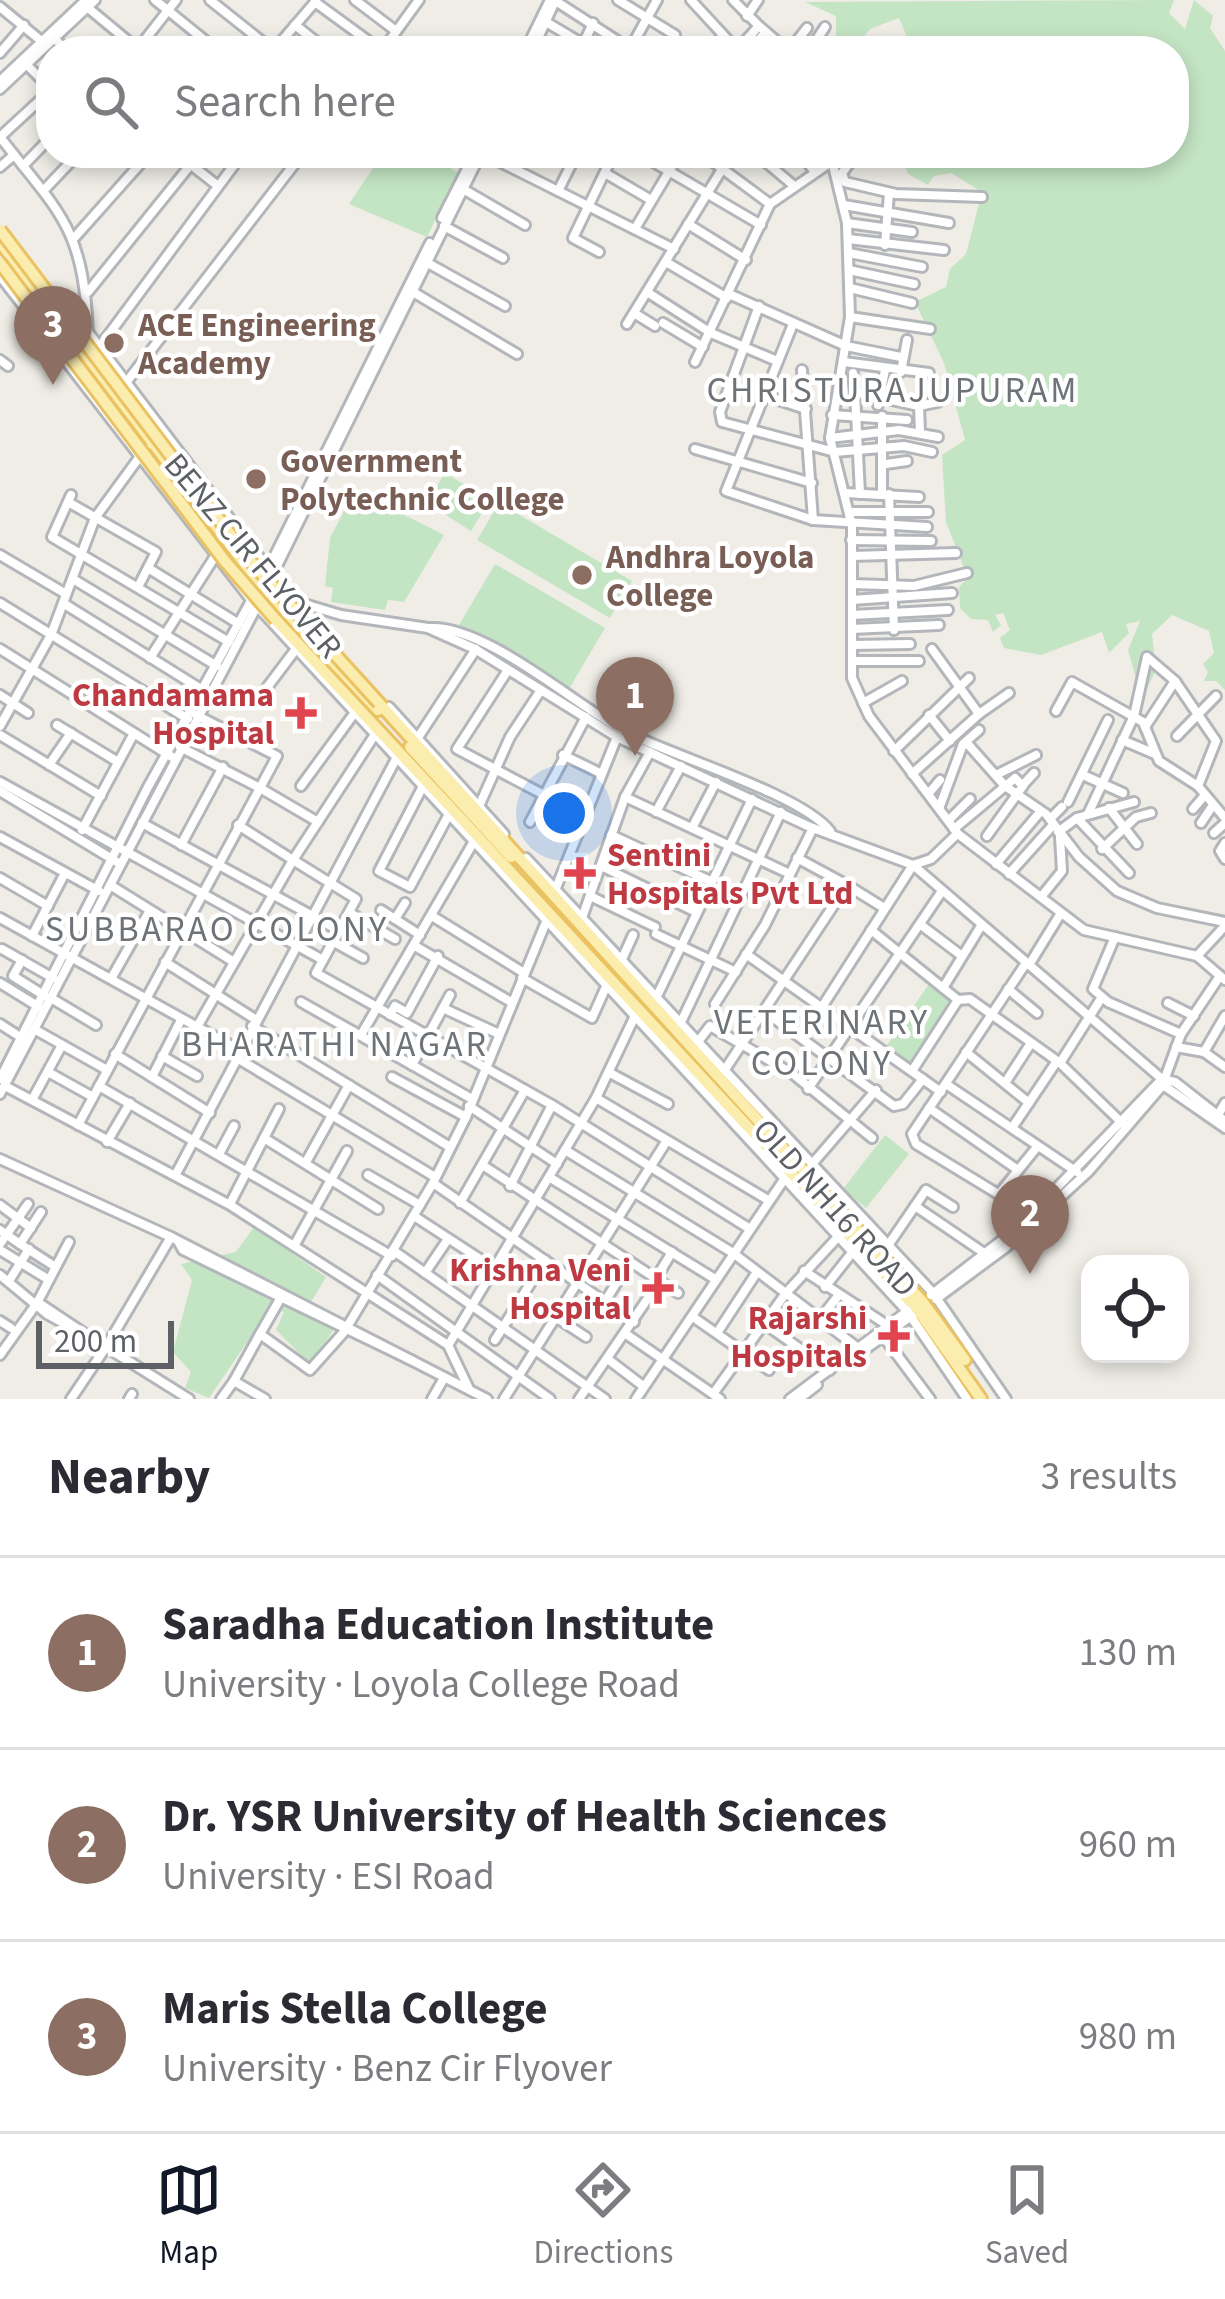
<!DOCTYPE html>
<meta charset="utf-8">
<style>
:root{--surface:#fff;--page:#f7f7f7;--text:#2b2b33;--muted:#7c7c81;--line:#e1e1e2;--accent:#111827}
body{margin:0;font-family:"Source Sans 3",sans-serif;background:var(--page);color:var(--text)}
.controls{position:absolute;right:36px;bottom:36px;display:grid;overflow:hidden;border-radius:24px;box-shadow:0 6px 18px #0003}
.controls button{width:108px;height:108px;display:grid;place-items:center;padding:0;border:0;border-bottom:3px solid var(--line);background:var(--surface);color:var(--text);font:60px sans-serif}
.scale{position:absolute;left:36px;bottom:30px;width:138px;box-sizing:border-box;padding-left:12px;border:6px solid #5d6165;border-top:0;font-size:33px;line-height:42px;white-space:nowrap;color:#5d6165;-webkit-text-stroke:9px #fff;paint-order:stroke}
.you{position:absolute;left:564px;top:813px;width:42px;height:42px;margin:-30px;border:9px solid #fff;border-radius:50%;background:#1a73e8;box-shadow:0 0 0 18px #1a73e833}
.badge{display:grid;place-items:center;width:78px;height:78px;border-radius:50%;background:var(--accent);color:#fff;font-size:39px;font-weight:700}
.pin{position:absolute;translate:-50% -99px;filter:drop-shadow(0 3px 6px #0008)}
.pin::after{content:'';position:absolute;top:63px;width:42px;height:36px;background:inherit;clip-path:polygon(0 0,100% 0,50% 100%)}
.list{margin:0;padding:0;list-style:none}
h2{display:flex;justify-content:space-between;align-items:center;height:156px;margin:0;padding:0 48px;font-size:51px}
h2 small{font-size:39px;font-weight:400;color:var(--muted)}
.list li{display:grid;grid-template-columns:78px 1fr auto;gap:36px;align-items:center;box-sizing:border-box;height:192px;padding:0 48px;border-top:3px solid var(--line)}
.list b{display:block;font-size:45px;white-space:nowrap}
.list p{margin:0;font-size:39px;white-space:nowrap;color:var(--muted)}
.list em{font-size:39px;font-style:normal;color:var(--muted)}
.icon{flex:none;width:66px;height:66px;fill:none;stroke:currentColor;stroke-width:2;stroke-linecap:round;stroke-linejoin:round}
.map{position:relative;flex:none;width:1225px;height:1399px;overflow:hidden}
.search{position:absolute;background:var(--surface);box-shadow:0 6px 18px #0003;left:36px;right:36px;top:36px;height:132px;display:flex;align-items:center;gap:30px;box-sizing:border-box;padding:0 42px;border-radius:48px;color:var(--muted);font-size:45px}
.sheet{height:732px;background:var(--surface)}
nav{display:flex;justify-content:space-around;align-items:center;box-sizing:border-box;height:168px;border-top:3px solid var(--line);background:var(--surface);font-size:33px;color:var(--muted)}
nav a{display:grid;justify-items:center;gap:6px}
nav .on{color:var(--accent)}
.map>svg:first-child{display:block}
</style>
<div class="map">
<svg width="1225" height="1399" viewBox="0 0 1225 1399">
<rect width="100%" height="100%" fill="#efede6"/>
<g fill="#c4e5c4">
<polygon points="1174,0 1169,13 1185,29 1194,0 1213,16 1210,28 1225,51 1225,690 1216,681 1204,681 1208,672 1203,664 1214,653 1209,631 1172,615 1152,634 1156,670 1139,704 1144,685 1137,682 1128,650 1140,621 1126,624 1129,633 1109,653 1102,632 1041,655 1004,648 1000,638 1010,630 1003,613 995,615 1001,625 993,632 988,620 971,619 960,608 959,587 968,578 946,522 942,455 965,440 944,363 915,302 946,287 950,269 966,254 982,192 951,173 934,176 928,185 908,174 905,166 929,153 1174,153 1174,51 913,51 899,18 870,29 853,51 836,45 836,16 805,2"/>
<polygon points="383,153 426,153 458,173 427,237 349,204"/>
<polygon points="445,473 490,500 471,531 427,503"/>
<polygon points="355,490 444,535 404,602 388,600 385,610 331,602 333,588 325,586 330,538"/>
<polygon points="499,503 632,581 610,618 477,540"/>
<polygon points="495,564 605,628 569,689 459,625"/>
<polygon points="929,984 954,1001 910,1065 885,1048"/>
<polygon points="885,1135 909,1154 866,1208 843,1189"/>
<polygon points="254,1227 326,1277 311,1302 341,1319 310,1364 276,1330 284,1312 271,1307 209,1398 185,1388 191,1372 173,1352 192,1280 181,1264 236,1252"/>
</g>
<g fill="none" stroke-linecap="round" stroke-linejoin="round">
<defs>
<g id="minor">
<polyline points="155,0 218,51"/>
<polyline points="210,0 274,51"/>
<polyline points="355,0 396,31"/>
<polyline points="554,0 630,49 657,0"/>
<polyline points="618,0 675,35"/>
<polyline points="691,0 738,51"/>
<polyline points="733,0 759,26"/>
<polyline points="315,2 382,51"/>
<polyline points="0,7 45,44"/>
<polyline points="87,7 140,51"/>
<polyline points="747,16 758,0"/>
<polyline points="546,22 583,44"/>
<polyline points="295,25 328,51"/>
<polyline points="54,38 67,51"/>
<polyline points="137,50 176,0"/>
<polyline points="737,50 759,26 788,51"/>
<polyline points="273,51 316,1"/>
<polyline points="382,51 419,0"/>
<polyline points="525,51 550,0"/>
<polyline points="532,51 555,1"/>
<polyline points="580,51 593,23"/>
<polyline points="711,51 722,36"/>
<polyline points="749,51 766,32"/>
<polyline points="789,51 807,28"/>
<polyline points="809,51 825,27"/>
<polyline points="885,51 889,45"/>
<polyline points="897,51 897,50"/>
<polyline points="0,53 24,25"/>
<polyline points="26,64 51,89"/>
<polyline points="0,81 86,0"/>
<polyline points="0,89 95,0"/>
<path d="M0 137C61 215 83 227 88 332"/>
<polyline points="0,137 51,90"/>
<polyline points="176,153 218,186"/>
<polyline points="482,153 674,249"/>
<polyline points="560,153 574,160"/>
<polyline points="638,153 761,225"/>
<polyline points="701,153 770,204"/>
<polyline points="755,153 793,185"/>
<polyline points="800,153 815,172"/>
<polyline points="830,153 847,223 850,317 830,438 852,526 852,678 869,716 958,834 1084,930 1197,956 1225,980"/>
<polyline points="857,153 842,173 845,182 896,194 982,197"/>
<polyline points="23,166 51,137"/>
<polyline points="0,167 14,155"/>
<polyline points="605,173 651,200"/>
<polyline points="45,189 79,153"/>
<polyline points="463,189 525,225"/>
<polyline points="558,191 577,153"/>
<polyline points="844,205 949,223"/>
<polyline points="442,218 475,153"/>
<polyline points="847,223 912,232"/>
<polyline points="688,224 746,260"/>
<polyline points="444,226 503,258"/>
<polyline points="636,227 680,153"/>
<polyline points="75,237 140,164"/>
<polyline points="848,239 944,250"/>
<polyline points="885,245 889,193"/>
<polyline points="599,252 573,238 614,153"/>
<polyline points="849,253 922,267"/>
<polyline points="426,262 505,306"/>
<polyline points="666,262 727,298"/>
<polyline points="849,270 914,284"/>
<polyline points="0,276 252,601"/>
<polyline points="850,288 912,303"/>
<polyline points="88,292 200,153"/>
<polyline points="413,292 517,354"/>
<polyline points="647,292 711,333 777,361"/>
<polyline points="729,294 846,346 901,357"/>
<polyline points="759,306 720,412 722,422 835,452 904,446 932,452"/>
<polyline points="634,313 655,326"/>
<polyline points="850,317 930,329"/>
<polyline points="76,323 88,332 294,603"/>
<polyline points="663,323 703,347"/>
<polyline points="627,324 732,153"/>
<polyline points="793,324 726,491 813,520 802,370"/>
<polyline points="98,349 243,153"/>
<polyline points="0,360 8,366"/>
<polyline points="695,362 770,204 834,160"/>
<polyline points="844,362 929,373"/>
<polyline points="901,372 907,340"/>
<polyline points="853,373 855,392 919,406 938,402"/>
<polyline points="125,384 303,153"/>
<polyline points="855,392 860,494"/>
<polyline points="763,395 806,409"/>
<polyline points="878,405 885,370"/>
<polyline points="919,406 920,433"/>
<polyline points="832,415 907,420"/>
<polyline points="882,416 882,494"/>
<polyline points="830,438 899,430 938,437"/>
<polyline points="695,449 812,483"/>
<polyline points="886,464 907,461"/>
<polyline points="845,493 919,497"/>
<polyline points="889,494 894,630"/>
<polyline points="71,495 52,537 229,642"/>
<polyline points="68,502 156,552 138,587"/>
<polyline points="850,512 928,512"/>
<polyline points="813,520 927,527"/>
<polyline points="851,540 931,541"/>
<polyline points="0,555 66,594"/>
<polyline points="852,556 956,553"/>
<polyline points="148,568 239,624"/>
<polyline points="266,573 430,243"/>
<polyline points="272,576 481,153"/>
<polyline points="73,579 217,666"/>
<polyline points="852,584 914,586 967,573"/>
<polyline points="852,600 952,593"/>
<polyline points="294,601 341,615 428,628 475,649 617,737 810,827 913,865 931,859 957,834"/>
<polyline points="0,603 188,719"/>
<polyline points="63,603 204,691"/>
<polyline points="257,606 907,1311 967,1399"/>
<polyline points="852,615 948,610"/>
<path d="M430 628C485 625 574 704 624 731 672 756 801 794 830 831"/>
<polyline points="852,629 939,625"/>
<polyline points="852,645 910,644"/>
<polyline points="0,649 172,757"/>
<polyline points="150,658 214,558"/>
<polyline points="852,661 919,661"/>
<polyline points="508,670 457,749 582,815"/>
<polyline points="0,695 28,713"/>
<polyline points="259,698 296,649"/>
<polyline points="863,703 902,681"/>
<polyline points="389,707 504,834"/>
<polyline points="1056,711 1072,682 1143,722 1159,761 1198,786 1225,818"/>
<polyline points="979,714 1009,693"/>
<polyline points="929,715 950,741"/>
<polyline points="57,725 118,762"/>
<polyline points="0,726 51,635 95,518 146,448"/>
<polyline points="1145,727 1175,681"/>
<polyline points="0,735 101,796"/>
<polyline points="374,736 293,860 356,899 316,973 552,1105 750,1229"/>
<polyline points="419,736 476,649"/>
<polyline points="1177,736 1216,696"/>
<polyline points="1122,740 1155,754"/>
<polyline points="966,742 1005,786 1046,814 1079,857 1117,891 1157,908 1225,922"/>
<polyline points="180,747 260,788 277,756 196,715"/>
<polyline points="894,751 969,678"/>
<polyline points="563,755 600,773"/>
<polyline points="49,765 71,733"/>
<polyline points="912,774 979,714 932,649"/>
<polyline points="996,775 1036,755"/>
<polyline points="1083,775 1123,793"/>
<polyline points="0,782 323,960"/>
<polyline points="301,786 353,715"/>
<polyline points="1022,786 1034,773"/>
<polyline points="422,788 379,871 410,887 448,816"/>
<polyline points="0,791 117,862"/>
<polyline points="929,793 940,780"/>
<polyline points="625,797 790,874"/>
<polyline points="1068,802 1108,720"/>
<polyline points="480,804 510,737 541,690"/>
<polyline points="940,806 963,744 979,730"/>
<polyline points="1109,808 1137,844"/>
<polyline points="1193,809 1205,795"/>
<polyline points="656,812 681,766"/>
<polyline points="1088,814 1134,716 1147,657 1175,681 1216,741 1198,786"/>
<polyline points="1077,818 1134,802"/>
<polyline points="1050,819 1062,807"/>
<polyline points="949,820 970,799"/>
<polyline points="530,822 586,717"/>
<polyline points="142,823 340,931"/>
<polyline points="1201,823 1213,805"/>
<polyline points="692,828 716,782"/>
<polyline points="954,829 1015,778 1023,786 987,836"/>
<polyline points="82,830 133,735"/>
<polyline points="1058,832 1077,818 1129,873"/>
<polyline points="1214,833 1225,823"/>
<polyline points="611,835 710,881"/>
<polyline points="0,837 99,891"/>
<polyline points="1225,843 1220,851 1225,859"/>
<polyline points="181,845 223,767"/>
<polyline points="1102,849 1136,817 1151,813"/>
<polyline points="526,858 933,1293 1006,1399"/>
<polyline points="797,858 847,885"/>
<polyline points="996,864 1040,812"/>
<polyline points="601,866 696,912"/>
<polyline points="1009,874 1053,825"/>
<polyline points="0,878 48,906"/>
<polyline points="110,885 234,962"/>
<polyline points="556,888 617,737"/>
<polyline points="590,896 655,927"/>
<polyline points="1041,897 1062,871 1060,837"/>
<polyline points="381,910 420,935"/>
<polyline points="350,913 395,939"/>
<polyline points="583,915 625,797 650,752"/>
<polyline points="432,916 524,973"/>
<polyline points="0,918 239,1050"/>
<polyline points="395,919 405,903"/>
<polyline points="921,925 962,956"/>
<polyline points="871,930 958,1000 970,999 1060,1063 1123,1124"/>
<polyline points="656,934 736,972"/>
<polyline points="32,936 65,873"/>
<polyline points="1115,937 1093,989 1108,1002 1181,1034"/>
<polyline points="334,942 363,958"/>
<polyline points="415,946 511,1002"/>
<polyline points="2,949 53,978"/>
<polyline points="746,954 941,1092"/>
<polyline points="1197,956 1225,926"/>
<polyline points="623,957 633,935"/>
<polyline points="22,960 13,976 45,996"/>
<polyline points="165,962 255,1019"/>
<polyline points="1026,963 912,1134 916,1144 1021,1208 1028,1218"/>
<polyline points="1029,965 1061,913"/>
<polyline points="112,977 149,912"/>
<polyline points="522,978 592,1018 605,989"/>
<polyline points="0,983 39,1007"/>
<polyline points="943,988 981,926"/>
<polyline points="1008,989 1037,1013"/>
<polyline points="658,994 752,799"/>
<polyline points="51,998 96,1025"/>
<polyline points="301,1002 472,1099"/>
<polyline points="1168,1003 1194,1016"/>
<polyline points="715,1004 765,925 813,828"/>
<polyline points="445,1009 499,1034"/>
<polyline points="764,1011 894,1106 903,1104 923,1079"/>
<polyline points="390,1015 395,1006 407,1013 438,956"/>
<polyline points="682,1020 781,812"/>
<polyline points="813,1021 913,865 1162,1079"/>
<polyline points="0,1024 22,1038"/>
<polyline points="252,1026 450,1147"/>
<polyline points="197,1027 293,860 238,825"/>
<polyline points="34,1029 107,1070"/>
<polyline points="361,1035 473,843"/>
<polyline points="700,1039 710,1026 793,1074 872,1138"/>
<polyline points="1176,1047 1204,1052 1225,1067"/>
<polyline points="966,1052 1029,1103"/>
<polyline points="1204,1052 1225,1016"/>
<polyline points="115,1054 210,1113"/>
<polyline points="162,1056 197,1076"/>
<polyline points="237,1058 435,1177"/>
<polyline points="1060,1063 1102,997"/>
<polyline points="412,1065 450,995"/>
<polyline points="726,1068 847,885 884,908"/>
<polyline points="912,1071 958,1000"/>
<polyline points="48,1072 93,1097"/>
<polyline points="610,1073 668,1104"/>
<polyline points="152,1077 181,1020"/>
<polyline points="392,1077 466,1117"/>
<polyline points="1165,1078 1181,1034 1220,976"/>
<polyline points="0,1079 148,787 256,592"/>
<polyline points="1005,1083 1031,1043"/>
<polyline points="946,1084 1077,1172"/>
<polyline points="5,1086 230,1205 448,1345 469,1389"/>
<polyline points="99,1086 392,1256"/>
<polyline points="808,1089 942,891"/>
<polyline points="0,1094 257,606"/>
<polyline points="596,1098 768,1200"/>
<polyline points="32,1100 62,1045"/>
<polyline points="469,1106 557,1164"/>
<polyline points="929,1108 1018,1170"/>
<polyline points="1218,1115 1225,1103"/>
<polyline points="78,1125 260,788 318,822"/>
<polyline points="1014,1125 1057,1061"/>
<polyline points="264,1138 378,1209"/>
<polyline points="107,1142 130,1103"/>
<polyline points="565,1150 733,1253 858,1348"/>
<polyline points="219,1154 234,1126"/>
<polyline points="0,1159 171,1237"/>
<polyline points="306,1162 349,1085"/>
<polyline points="813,1163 876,1090"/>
<polyline points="484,1166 678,1293"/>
<polyline points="176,1174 396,759"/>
<polyline points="368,1175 420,1205"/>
<polyline points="549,1177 715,1279"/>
<polyline points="433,1183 634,1322"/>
<polyline points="510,1186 552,1105"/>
<polyline points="999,1194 1037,1147"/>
<polyline points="460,1203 525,1090"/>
<polyline points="230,1204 279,1109"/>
<polyline points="0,1205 31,1228"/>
<polyline points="915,1206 987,1255"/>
<polyline points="41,1212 20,1244 54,1266"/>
<polyline points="414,1216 497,1270"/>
<polyline points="0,1230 20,1244"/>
<polyline points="178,1241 183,1250 413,1361"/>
<polyline points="0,1244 28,1204"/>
<polyline points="889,1244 926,1190 953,1207"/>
<polyline points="294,1246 347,1151"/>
<polyline points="0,1250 46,1278"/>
<polyline points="394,1251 605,1399"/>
<polyline points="804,1271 887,1325"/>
<polyline points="425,1273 448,1239"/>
<polyline points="0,1275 47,1314 106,1347 171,1237 487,1399"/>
<polyline points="377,1275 550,1399"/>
<polyline points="655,1280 672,1252"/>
<polyline points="9,1281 29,1249"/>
<polyline points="825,1287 851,1254"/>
<polyline points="931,1295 1019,1227 1162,1079 1175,1082 1225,1121"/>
<polyline points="936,1299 1005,1248 1089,1171 1163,1085 1225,1128"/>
<polyline points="39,1303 99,1343"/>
<polyline points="604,1303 629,1263"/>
<polyline points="693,1317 769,1370"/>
<polyline points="557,1318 586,1337"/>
<polyline points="820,1319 838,1296"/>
<polyline points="0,1321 11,1328"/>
<polyline points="768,1326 830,1370"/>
<polyline points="717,1333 757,1272"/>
<polyline points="260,1334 280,1299"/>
<polyline points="626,1334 713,1394"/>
<polyline points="883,1336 930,1399"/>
<polyline points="495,1340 545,1260"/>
<polyline points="449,1344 596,1098 634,1018"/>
<polyline points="0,1355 37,1303 69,1242"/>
<polyline points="853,1358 914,1314"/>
<polyline points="609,1360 643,1386"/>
<polyline points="234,1381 260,1334 310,1370 344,1332 433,1183 466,1117 546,922"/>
<polyline points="71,1399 106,1347 189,1399"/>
<polyline points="129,1399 132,1394"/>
<polyline points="221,1399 234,1381 265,1399"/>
<polyline points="432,1399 444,1378"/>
<polyline points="504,1399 666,1142"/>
<polyline points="579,1399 659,1282"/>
<polyline points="636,1399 783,1181"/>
<polyline points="720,1399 713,1394 786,1293 837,1238"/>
<polyline points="790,1399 909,1310"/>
<polyline points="799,1399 817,1385"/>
</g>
<g id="major">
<polyline points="0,242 260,584 378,710"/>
<polyline points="276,620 915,1306 981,1399"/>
<polyline points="379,703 922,1301 965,1360"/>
<polyline points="410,747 511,857"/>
</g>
</defs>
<use href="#minor" stroke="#b3b6ba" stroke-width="14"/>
<use href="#major" stroke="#ebc262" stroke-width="16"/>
<use href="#minor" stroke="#fff" stroke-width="8"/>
<use href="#major" stroke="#fbedae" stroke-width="10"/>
<defs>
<g id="major-bridge">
<polyline points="0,230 252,563 379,703"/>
<polyline points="0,263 224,560 276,620"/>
</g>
</defs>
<use href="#major-bridge" stroke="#ebc262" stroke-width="16" stroke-linecap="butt"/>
<use href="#major-bridge" stroke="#fbedae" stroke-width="10"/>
</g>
<g fill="#8d6e63" stroke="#fff" stroke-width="4.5">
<circle cx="114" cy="343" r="12"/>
<circle cx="256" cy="479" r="12"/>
<circle cx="582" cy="575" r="12"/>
</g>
<g fill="#e0444e" stroke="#fff" stroke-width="4.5">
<path d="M295 695h12v12h12v12h-12v12h-12v-12h-12v-12h12z"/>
<path d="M574 855h12v12h12v12h-12v12h-12v-12h-12v-12h12z"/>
<path d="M652 1270h12v12h12v12h-12v12h-12v-12h-12v-12h12z"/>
<path d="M888 1318h12v12h12v12h-12v12h-12v-12h-12v-12h12z"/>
</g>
<g text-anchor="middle" stroke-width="9" stroke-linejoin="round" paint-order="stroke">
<g font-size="33" font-weight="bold" fill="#785e54" stroke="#fff" text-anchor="start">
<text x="138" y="336">ACE Engineering<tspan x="138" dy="38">Academy</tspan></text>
<text x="280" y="472">Government<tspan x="280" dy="38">Polytechnic College</tspan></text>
<text x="606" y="568">Andhra Loyola<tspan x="606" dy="38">College</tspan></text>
</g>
<g font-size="33" fill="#5d6165" stroke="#fff">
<text transform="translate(254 555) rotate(50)" y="12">BENZ CIR FLYOVER</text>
<text transform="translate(836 1207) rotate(48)" y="12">OLD NH16 ROAD</text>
</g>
<g font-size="33" font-weight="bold" fill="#be3a42" stroke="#fff" text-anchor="end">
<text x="274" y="706">Chandamama<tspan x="274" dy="38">Hospital</tspan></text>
<text x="607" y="866" text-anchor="start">Sentini<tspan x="607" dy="38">Hospitals Pvt Ltd</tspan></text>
<text x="631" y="1281">Krishna Veni<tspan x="631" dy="38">Hospital</tspan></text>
<text x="867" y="1329">Rajarshi<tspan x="867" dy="38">Hospitals</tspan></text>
</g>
<g font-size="36" letter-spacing="3" fill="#6e7377" stroke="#fff">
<text x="893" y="402">CHRISTURAJUPURAM</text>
<text x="217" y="941">SUBBARAO COLONY</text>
<text x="822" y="1034">VETERINARY<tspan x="822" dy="41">COLONY</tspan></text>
<text x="335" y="1056">BHARATHI NAGAR</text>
</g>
</g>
</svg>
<div class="controls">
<button><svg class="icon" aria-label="locate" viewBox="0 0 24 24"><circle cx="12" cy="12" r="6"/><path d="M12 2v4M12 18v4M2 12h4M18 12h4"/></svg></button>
</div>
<div class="scale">200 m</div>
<div class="you"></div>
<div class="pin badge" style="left:635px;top:756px;background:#8d6e63">1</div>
<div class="pin badge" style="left:1030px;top:1274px;background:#8d6e63">2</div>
<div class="pin badge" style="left:53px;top:385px;background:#8d6e63">3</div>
<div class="search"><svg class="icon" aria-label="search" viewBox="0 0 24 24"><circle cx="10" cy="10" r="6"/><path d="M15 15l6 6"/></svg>Search here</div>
</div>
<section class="sheet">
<h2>Nearby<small>3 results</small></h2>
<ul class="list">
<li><span class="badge" style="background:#8d6e63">1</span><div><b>Saradha Education Institute</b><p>University · Loyola College Road</p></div><em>130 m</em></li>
<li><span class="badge" style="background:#8d6e63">2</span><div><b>Dr. YSR University of Health Sciences</b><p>University · ESI Road</p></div><em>960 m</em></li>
<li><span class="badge" style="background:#8d6e63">3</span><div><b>Maris Stella College</b><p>University · Benz Cir Flyover</p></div><em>980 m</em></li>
</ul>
</section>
<nav>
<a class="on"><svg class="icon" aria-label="map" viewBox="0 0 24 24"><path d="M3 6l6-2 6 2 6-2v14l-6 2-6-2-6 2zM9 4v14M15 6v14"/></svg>Map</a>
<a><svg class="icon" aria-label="directions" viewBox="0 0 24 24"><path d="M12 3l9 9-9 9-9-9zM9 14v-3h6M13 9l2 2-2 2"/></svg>Directions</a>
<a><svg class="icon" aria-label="saved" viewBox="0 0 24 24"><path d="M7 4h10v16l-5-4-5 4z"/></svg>Saved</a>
</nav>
